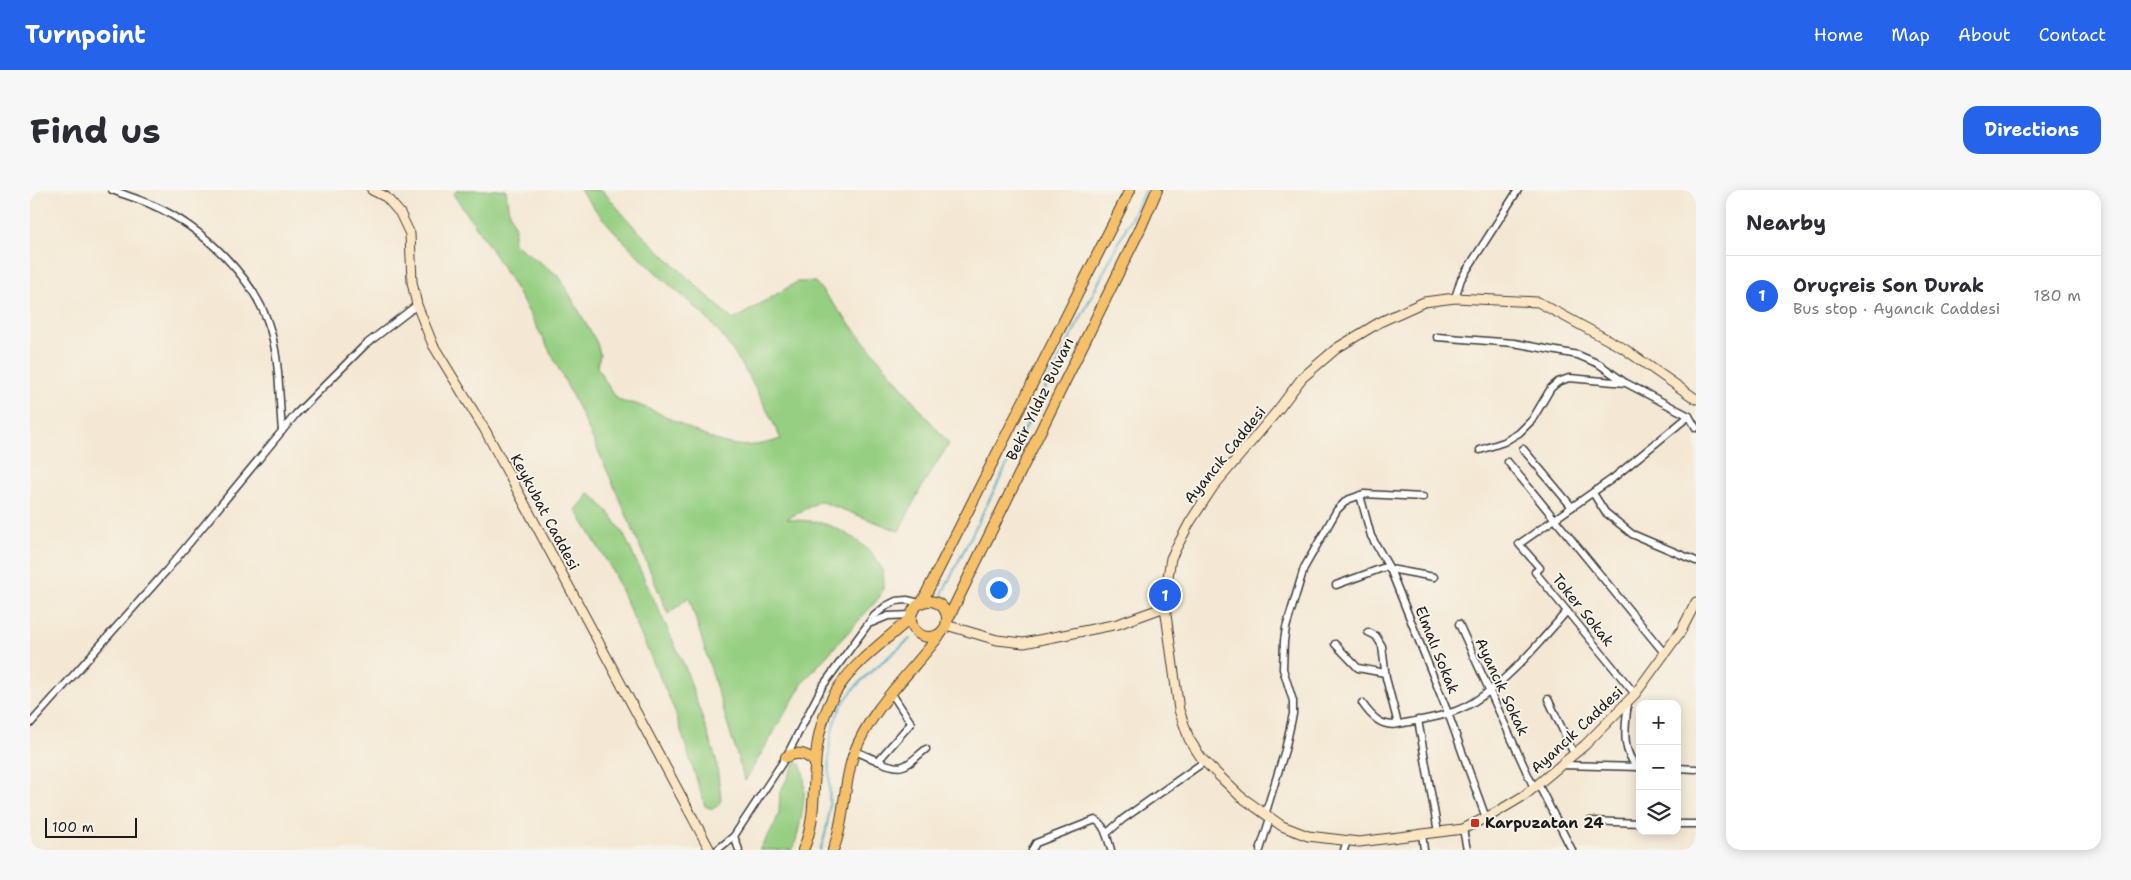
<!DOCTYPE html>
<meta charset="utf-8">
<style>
:root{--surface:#fff;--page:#f7f7f7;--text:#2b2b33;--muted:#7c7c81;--line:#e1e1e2;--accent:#2563eb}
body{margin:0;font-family:"Shantell Sans",sans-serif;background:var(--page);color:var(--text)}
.controls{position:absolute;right:15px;bottom:15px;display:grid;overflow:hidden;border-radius:10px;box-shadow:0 2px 12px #0003}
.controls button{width:45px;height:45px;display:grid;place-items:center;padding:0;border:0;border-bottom:1px solid var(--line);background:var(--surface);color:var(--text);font:25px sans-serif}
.scale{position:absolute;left:15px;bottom:12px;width:92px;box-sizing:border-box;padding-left:5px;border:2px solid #1c1c1c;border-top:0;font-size:14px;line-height:18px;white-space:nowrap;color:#1c1c1c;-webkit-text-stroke:4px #f7f3e8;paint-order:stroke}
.you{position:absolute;left:968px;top:399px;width:18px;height:18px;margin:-12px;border:4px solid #fff;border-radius:50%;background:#1a73e8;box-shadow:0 0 0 8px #1a73e833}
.badge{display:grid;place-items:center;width:32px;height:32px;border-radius:50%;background:var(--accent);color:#fff;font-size:16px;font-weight:700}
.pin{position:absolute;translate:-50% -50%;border:2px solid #fff;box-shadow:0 1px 5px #0006}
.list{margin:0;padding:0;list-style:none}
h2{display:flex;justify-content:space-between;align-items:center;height:65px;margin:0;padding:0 20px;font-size:21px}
h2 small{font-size:16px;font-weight:400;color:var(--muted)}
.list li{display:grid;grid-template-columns:32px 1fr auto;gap:15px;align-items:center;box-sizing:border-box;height:80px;padding:0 20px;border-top:1px solid var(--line)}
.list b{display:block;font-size:19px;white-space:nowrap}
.list p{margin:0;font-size:16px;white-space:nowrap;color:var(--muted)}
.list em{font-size:16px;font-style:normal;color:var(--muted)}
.icon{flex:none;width:28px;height:28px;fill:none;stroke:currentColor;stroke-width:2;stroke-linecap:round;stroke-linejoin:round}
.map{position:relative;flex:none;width:1666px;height:660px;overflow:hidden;border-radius:15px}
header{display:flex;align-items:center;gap:30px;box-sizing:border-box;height:70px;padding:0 25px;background:var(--accent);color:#fff}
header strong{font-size:24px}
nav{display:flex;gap:28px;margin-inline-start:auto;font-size:18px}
.intro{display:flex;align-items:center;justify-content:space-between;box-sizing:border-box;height:120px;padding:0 30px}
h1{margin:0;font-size:35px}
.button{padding:12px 22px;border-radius:15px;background:var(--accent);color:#fff;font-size:18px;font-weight:700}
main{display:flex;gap:30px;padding:0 30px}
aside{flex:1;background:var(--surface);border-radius:15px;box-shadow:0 2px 12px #0003}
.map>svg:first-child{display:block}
</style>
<header>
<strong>Turnpoint</strong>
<nav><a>Home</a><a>Map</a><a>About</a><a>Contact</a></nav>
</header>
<div class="intro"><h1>Find us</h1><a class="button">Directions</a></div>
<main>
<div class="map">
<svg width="1666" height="660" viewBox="0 0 1666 660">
<rect width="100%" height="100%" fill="#f7f3e8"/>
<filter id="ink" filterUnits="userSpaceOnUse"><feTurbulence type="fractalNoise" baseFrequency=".02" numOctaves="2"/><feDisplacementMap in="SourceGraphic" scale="10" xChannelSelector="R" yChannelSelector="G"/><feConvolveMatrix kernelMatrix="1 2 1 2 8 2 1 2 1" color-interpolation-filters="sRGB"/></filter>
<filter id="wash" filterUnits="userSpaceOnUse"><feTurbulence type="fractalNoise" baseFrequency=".0096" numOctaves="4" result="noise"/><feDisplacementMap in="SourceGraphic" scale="20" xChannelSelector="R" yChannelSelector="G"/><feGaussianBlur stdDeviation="1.12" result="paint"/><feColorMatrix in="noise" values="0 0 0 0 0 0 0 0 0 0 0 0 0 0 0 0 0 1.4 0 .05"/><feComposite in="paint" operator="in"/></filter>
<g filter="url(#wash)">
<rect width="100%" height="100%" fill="#f4e8d4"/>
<g fill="#96cf82" stroke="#59764f">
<path d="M428 0H476L478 17 485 38 483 53 529 86 567 153 570 165 567 177C573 187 580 201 588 209 594 214 600 212 606 214 612 216 618 219 624 221 671 241 695 268 751 249 732 209 712 169 683 135 669 119 652 106 636 92 606 64 574 33 550 0H572L605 38 703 130 767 92H785L919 254 893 294 869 341 790 311 757 329C769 331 782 330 795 334 822 343 871 375 848 409L774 491 715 591 659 407 638 424C579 281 515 128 423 4Z"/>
<path d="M560 303 581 325 594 345 655 477 686 569 691 608C690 617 683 621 675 616L644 519 582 380 546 320Z"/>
<path d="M769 573C782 588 769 642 763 660H729L744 636 749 623 750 602 765 574Z"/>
</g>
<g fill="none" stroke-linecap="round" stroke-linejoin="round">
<g stroke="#44a8c4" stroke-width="2">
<polyline points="912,404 1115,0"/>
<path d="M790 660C801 633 800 606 799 577 796 509 834 488 880 449"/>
</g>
</g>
</g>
<g filter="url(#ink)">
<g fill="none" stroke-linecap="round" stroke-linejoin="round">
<defs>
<g id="street">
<path d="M82 0C95 5 109 9 122 15 171 36 227 89 241 142 250 174 249 209 252 241"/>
<polyline points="1425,108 1431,89 1488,0"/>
<polyline points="1407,147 1484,153 1548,165 1569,174 1594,192"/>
<polyline points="1493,259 1542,317"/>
<polyline points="1450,260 1474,252 1489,243 1502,230 1521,198 1528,192 1539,188 1596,193 1659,226 1666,238"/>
<polyline points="1478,272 1635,464"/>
<polyline points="1563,303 1575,322 1602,344 1666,371"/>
<polyline points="1330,305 1341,346 1360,379 1418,523 1456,628"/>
<polyline points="1360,379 1404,387"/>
<polyline points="1306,395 1358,376"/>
<polyline points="841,433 858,426 882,425"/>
<polyline points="1429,434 1504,598"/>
<path d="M1338 442 1346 446 1352 456 1356 488 1368 534C1392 530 1421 526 1442 513 1479 490 1509 453 1537 421"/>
<polyline points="1305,454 1328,478 1355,483"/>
<polyline points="1605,504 1505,382 1510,378 1489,354 1582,289 1659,226"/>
<polyline points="1518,509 1544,564"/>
<path d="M1598 511C1596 534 1590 559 1607 577"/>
<path d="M1332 513C1341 526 1352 538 1368 534"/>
<polyline points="1388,530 1408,642"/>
<polyline points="0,534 137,380 266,224 335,155 387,115"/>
<polyline points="825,561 848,571 881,533 862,504"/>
<path d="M848 571C875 583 876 575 896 559"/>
<polyline points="1531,575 1610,577"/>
<polyline points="1647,578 1666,579"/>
<polyline points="1508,594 1542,660"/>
<polyline points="1235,625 1255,560 1263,524 1263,511 1253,479 1254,451 1256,438 1274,378 1307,320 1317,310 1334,304 1393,307"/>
<polyline points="1560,631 1610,633"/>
<polyline points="1647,634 1666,634"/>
<polyline points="1433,639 1437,660"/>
<polyline points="1076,644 1093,629 1174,572"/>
<polyline points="1392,644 1394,660"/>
<polyline points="704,646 709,660"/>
<polyline points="687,660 704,646 756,567 792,497 844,426 856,416 866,411 877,410 890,413"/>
<path d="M1002 660 1006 653 1065 630C1075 634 1078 650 1081 660"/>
<polyline points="1230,660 1240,628"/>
<polyline points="1314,660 1317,651"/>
</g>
<g id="secondary">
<polyline points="342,0 356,7 370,23 380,44 382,92 387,115 403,155 455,240 680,660"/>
<polyline points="1666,209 1593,158 1508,112 1425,108 1394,112 1350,132 1307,158 1272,188 1248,220 1183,297 1160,332 1141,368 1137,393 1135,417 1149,520 1159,549 1172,569 1210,606 1252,636 1278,646 1329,652 1433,639 1465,623 1495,605 1555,555 1605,504 1651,441 1666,412"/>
<polyline points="916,435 967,450 994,453 1088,434 1135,417"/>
</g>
<g id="primary">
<circle cx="899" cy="429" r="18"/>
<polyline points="892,412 1100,0"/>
<polyline points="917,431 1110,39 1127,0"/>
<path d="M756 567C767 561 777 563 785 573"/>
<path d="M773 660C785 633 783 606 785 578 789 497 825 476 881 428"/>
<path d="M803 660C815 630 813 597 823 566 840 518 882 482 912 442"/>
</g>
</defs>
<use href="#street" stroke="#3c3b38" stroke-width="9"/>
<use href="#secondary" stroke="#3c3b38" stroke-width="11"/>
<use href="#primary" stroke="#3c3b38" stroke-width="12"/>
<use href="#street" stroke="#fff" stroke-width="6"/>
<use href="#secondary" stroke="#fbe6c4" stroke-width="9"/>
<use href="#primary" stroke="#f6c06b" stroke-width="10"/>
</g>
</g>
<rect fill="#c8321e" stroke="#f7f3e8" stroke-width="2" x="1440" y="628" width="10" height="10" rx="2.5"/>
<g text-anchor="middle" stroke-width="4" stroke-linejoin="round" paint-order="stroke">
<g font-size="15" fill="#1c1c1c" stroke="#f7f3e8">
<text transform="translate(1010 209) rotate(-64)" y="5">Bekir Yıldız Bulvarı</text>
<text transform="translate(1195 265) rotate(-51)" y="5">Ayancık Caddesi</text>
<text transform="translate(515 322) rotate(62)" y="5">Keykubat Caddesi</text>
<text transform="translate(1553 420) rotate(51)" y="5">Toker Sokak</text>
<text transform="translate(1407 460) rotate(68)" y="5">Elmalı Sokak</text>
<text transform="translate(1472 497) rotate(65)" y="5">Ayancık Sokak</text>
<text transform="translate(1547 540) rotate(-43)" y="5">Ayancık Caddesi</text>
</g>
<g font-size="15" font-weight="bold" fill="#1c1c1c" stroke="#f7f3e8" text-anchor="start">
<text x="1455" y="638">Karpuzatan 24</text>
</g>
</g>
</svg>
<div class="controls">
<button>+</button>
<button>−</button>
<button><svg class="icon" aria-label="layers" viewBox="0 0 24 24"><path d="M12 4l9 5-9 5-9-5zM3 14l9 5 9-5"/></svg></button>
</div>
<div class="scale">100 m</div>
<div class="you"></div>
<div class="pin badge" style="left:1135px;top:405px">1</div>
</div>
<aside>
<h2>Nearby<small></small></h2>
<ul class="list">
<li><span class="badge">1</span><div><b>Oruçreis Son Durak</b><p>Bus stop · Ayancık Caddesi</p></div><em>180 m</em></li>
</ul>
</aside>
</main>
